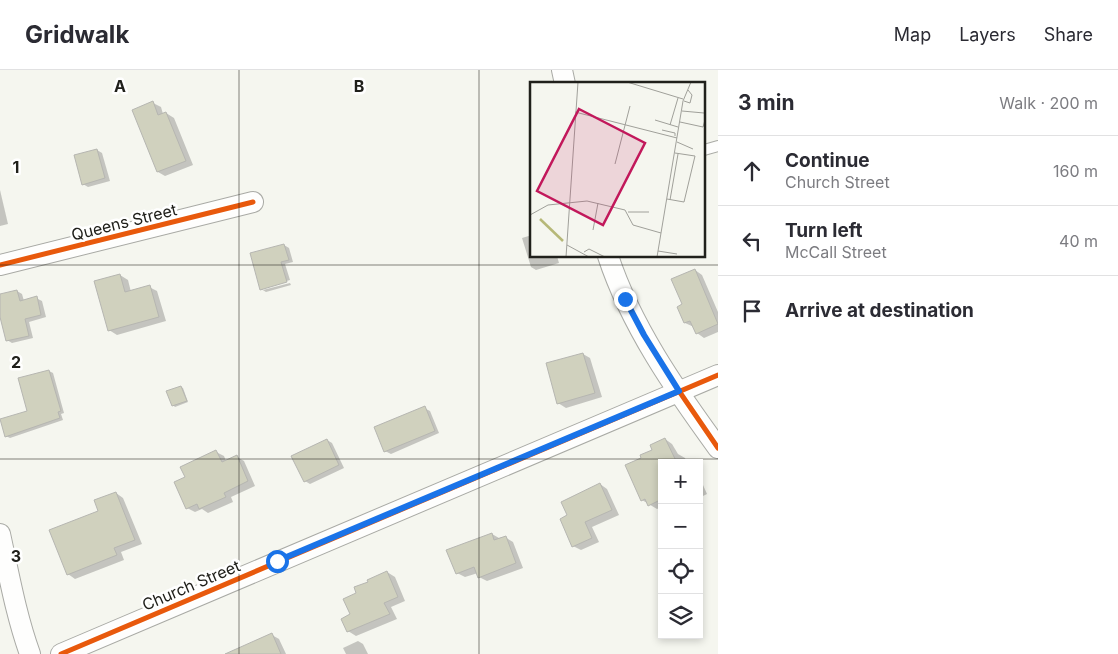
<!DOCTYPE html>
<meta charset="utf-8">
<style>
:root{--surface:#fff;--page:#f7f7f7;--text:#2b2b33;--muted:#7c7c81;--line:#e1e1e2}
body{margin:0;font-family:Inter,sans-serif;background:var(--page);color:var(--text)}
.controls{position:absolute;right:15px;bottom:15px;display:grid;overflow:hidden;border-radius:0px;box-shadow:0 2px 8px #0003}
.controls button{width:45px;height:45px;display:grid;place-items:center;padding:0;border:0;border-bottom:1px solid var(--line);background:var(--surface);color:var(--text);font:25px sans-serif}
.stop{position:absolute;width:15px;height:15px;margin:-11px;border:4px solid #1a73e8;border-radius:50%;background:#fff}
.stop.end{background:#1a73e8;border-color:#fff;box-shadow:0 1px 5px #0008}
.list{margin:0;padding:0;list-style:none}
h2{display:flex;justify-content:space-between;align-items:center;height:65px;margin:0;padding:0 20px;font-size:21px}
h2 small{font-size:16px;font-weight:400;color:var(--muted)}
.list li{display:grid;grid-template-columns:32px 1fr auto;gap:15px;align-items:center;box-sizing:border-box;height:70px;padding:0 20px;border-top:1px solid var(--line)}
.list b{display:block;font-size:19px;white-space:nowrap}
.list p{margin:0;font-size:16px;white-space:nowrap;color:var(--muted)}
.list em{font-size:16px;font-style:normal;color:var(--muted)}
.icon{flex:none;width:28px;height:28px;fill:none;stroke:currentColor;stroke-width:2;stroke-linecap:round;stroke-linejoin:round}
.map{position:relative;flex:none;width:718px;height:584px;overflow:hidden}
header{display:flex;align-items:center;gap:30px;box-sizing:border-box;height:70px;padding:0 25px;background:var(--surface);border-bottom:1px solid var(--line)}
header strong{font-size:24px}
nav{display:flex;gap:28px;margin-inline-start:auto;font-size:18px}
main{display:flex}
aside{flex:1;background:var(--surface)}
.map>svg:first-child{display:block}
</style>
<header>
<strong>Gridwalk</strong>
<nav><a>Map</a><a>Layers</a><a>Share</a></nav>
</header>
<main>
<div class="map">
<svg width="718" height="584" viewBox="0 0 718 584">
<rect width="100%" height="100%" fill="#f5f6ef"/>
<g fill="#0003">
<polygon points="153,33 161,37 163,44 166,43 174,48 193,95 165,106 158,102"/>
<polygon points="97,80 102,83 110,111 88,117 83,114"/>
<polygon points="0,120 8,154 0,156"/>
<polygon points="532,165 532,186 557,186 559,193 536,200 531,197 522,168"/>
<polygon points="284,175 289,178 293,192 285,194 290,210 263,218 263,220 290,213 291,215 266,222 261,219"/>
<polygon points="695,200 702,205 718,242 718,262 704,268 697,263 694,257 685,253"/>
<polygon points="120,205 128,210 131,222 149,217 157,221 166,251 117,265 109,260"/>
<polygon points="17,221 22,224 24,231 36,228 42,231 46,247 29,252 33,268 12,273 7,270 0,242 0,226"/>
<polygon points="583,284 590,288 602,327 566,338 558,333"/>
<polygon points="49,301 53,303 64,343 61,344 63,350 10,368 6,366 29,342"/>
<polygon points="181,317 183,318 188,332 175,337 173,335"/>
<polygon points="424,338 430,341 439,363 391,384 385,381"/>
<polygon points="665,369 672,374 678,384 685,388 687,393 662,393 662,437 657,439 642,430 643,389"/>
<polygon points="327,370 332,373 344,398 310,414 305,411"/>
<polygon points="216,382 224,386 226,391 237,387 244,391 255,416 231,427 233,432 208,443 202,439 195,442 187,438 187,408"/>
<polygon points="699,406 707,424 699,428 699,422 701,426 703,425 699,415"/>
<polygon points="600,414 607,419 619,445 592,457 599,472 581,480 573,476 569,446"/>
<polygon points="116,423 123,428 142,474 121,482 124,490 75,509 68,504 99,441"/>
<polygon points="492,464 499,468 505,467 513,472 523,498 487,511 479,507 478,503 465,507 457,503"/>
<polygon points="387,502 395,507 405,531 391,537 397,549 356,566 348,561 352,545 370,512"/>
<polygon points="272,565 279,569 286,584 228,584"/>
<polygon points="358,571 363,574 368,584 346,584 343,578"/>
</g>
<g fill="#d0d1be" stroke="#b6b6b1">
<polygon points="153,31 158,45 166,42 186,91 157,102 132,40"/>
<polygon points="97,79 105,108 82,115 74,85"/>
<polygon points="284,174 289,190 281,192 287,212 260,220 250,183"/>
<polygon points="695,199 718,254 696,264 690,251 684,253 677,237 682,234 671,209"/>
<polygon points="120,204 125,222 150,215 159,247 108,261 94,211"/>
<polygon points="17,220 20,231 37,226 41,245 25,249 29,266 6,271 0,247 0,224"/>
<polygon points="583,283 595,323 557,334 546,293"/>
<polygon points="49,300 61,341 58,342 60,348 5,367 0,349 27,341 18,308"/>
<polygon points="181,316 187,331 172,336 166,321"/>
<polygon points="425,336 435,361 384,382 374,357"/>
<polygon points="665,368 677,393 662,393 662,429 648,436 645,429 641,431 625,395 641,388 640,385 652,380 650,375"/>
<polygon points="327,369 339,395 304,412 291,386"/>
<polygon points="216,380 222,392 237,385 248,411 224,423 226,427 199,439 197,434 186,439 174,412 185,407 180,397"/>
<polygon points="600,413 612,440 585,452 592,468 572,477 560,449 567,445 561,432"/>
<polygon points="116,422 135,470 114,478 117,485 67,505 49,460 98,441 94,430"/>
<polygon points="492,463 494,470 506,466 516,493 478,508 474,497 456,504 446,480"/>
<polygon points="387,501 398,527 384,533 390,544 347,562 341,549 350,544 343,529 356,523 354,517 368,512 367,510"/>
<polygon points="272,563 281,584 225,584"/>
</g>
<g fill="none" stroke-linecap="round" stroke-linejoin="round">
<defs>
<polyline id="lane" points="704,80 718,76"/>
<g id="street">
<polyline points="562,0 565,14"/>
<path d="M608 186C631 256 675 319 718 378"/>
<polyline points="0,195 253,132"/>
<path d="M0 464C9 505 16 545 30 584"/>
<polyline points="61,584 718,305"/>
</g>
</defs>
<use href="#lane" stroke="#a9aaa5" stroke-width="12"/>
<use href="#street" stroke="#a9aaa5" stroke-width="22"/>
<use href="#lane" stroke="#fefefd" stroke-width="10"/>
<use href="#street" stroke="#fefefd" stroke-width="20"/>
<defs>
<g id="cycleway">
<polyline points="0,195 253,132"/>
<polyline points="679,321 718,378"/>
<polyline points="61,584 718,305"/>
</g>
</defs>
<use href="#cycleway" stroke="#fff" stroke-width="8"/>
<use href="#cycleway" stroke="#e8590c" stroke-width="5"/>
</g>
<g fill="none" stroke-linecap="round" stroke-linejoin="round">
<polyline stroke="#1a73e8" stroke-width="6" points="277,491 679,321 644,265 625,229"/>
</g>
<path fill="none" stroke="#20201b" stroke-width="1" stroke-opacity="0.55" d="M239 0V584M479 0V584M0 195H718M0 389H718"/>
<g text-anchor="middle" stroke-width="5" stroke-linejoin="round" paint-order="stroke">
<g font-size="16" fill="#20201b" stroke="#fff">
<text transform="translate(124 152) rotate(-14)" y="6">Queens Street</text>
<text transform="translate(191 515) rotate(-23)" y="6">Church Street</text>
</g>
</g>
<g transform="translate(530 12)">
<rect width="175" height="175" fill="#f5f6ef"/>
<path fill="none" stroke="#b6b878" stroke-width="2.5" d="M10 137 33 159"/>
<path fill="none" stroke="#a0a09a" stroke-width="1" d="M97 0 153 17M154 19 160 21 162 13 158 8M152 29 174 31M45 30 147 56M125 38 148 45M150 40 173 45 175 38M140 43 148 16M132 48 145 51V54M147 60 163 67M85 82 100 24M137 117 154 120 165 74 145 71M140 118 148 72M98 130H119M0 133 18 123 57 119 95 128 103 143 131 151M63 148 68 121M37 163 59 175M128 169 147 172M54 170 59 167 75 175M36 175 48 0M127 175 153 19 161 0"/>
<path fill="#c2185b" fill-opacity="0.15" stroke="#c2185b" stroke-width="2.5" d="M49 27 115 61 73 143 7 109Z"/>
<rect width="175" height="175" fill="none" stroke="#20201b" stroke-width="2.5"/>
</g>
<g font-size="16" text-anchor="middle" font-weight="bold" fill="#20201b" stroke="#fff" stroke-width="5" stroke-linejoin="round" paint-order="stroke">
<text x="120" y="22">A</text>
<text x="359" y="22">B</text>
<text x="16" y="103">1</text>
<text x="16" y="298">2</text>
<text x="16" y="492">3</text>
</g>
</svg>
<div class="controls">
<button>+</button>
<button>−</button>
<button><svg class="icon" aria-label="locate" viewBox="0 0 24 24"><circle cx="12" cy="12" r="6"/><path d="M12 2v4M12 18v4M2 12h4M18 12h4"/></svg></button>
<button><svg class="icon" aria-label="layers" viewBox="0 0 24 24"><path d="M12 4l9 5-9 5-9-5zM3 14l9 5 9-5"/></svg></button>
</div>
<div class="stop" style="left:277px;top:491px"></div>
<div class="stop end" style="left:625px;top:229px"></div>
</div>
<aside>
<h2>3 min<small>Walk · 200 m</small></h2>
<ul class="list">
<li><svg class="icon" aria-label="ahead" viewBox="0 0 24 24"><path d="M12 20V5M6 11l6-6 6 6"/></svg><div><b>Continue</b><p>Church Street</p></div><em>160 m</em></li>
<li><svg class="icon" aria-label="left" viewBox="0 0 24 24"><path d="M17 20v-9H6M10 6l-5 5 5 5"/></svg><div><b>Turn left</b><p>McCall Street</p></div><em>40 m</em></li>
<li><svg class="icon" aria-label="arrive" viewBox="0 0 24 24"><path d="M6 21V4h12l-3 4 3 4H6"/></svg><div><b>Arrive at destination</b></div></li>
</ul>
</aside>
</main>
